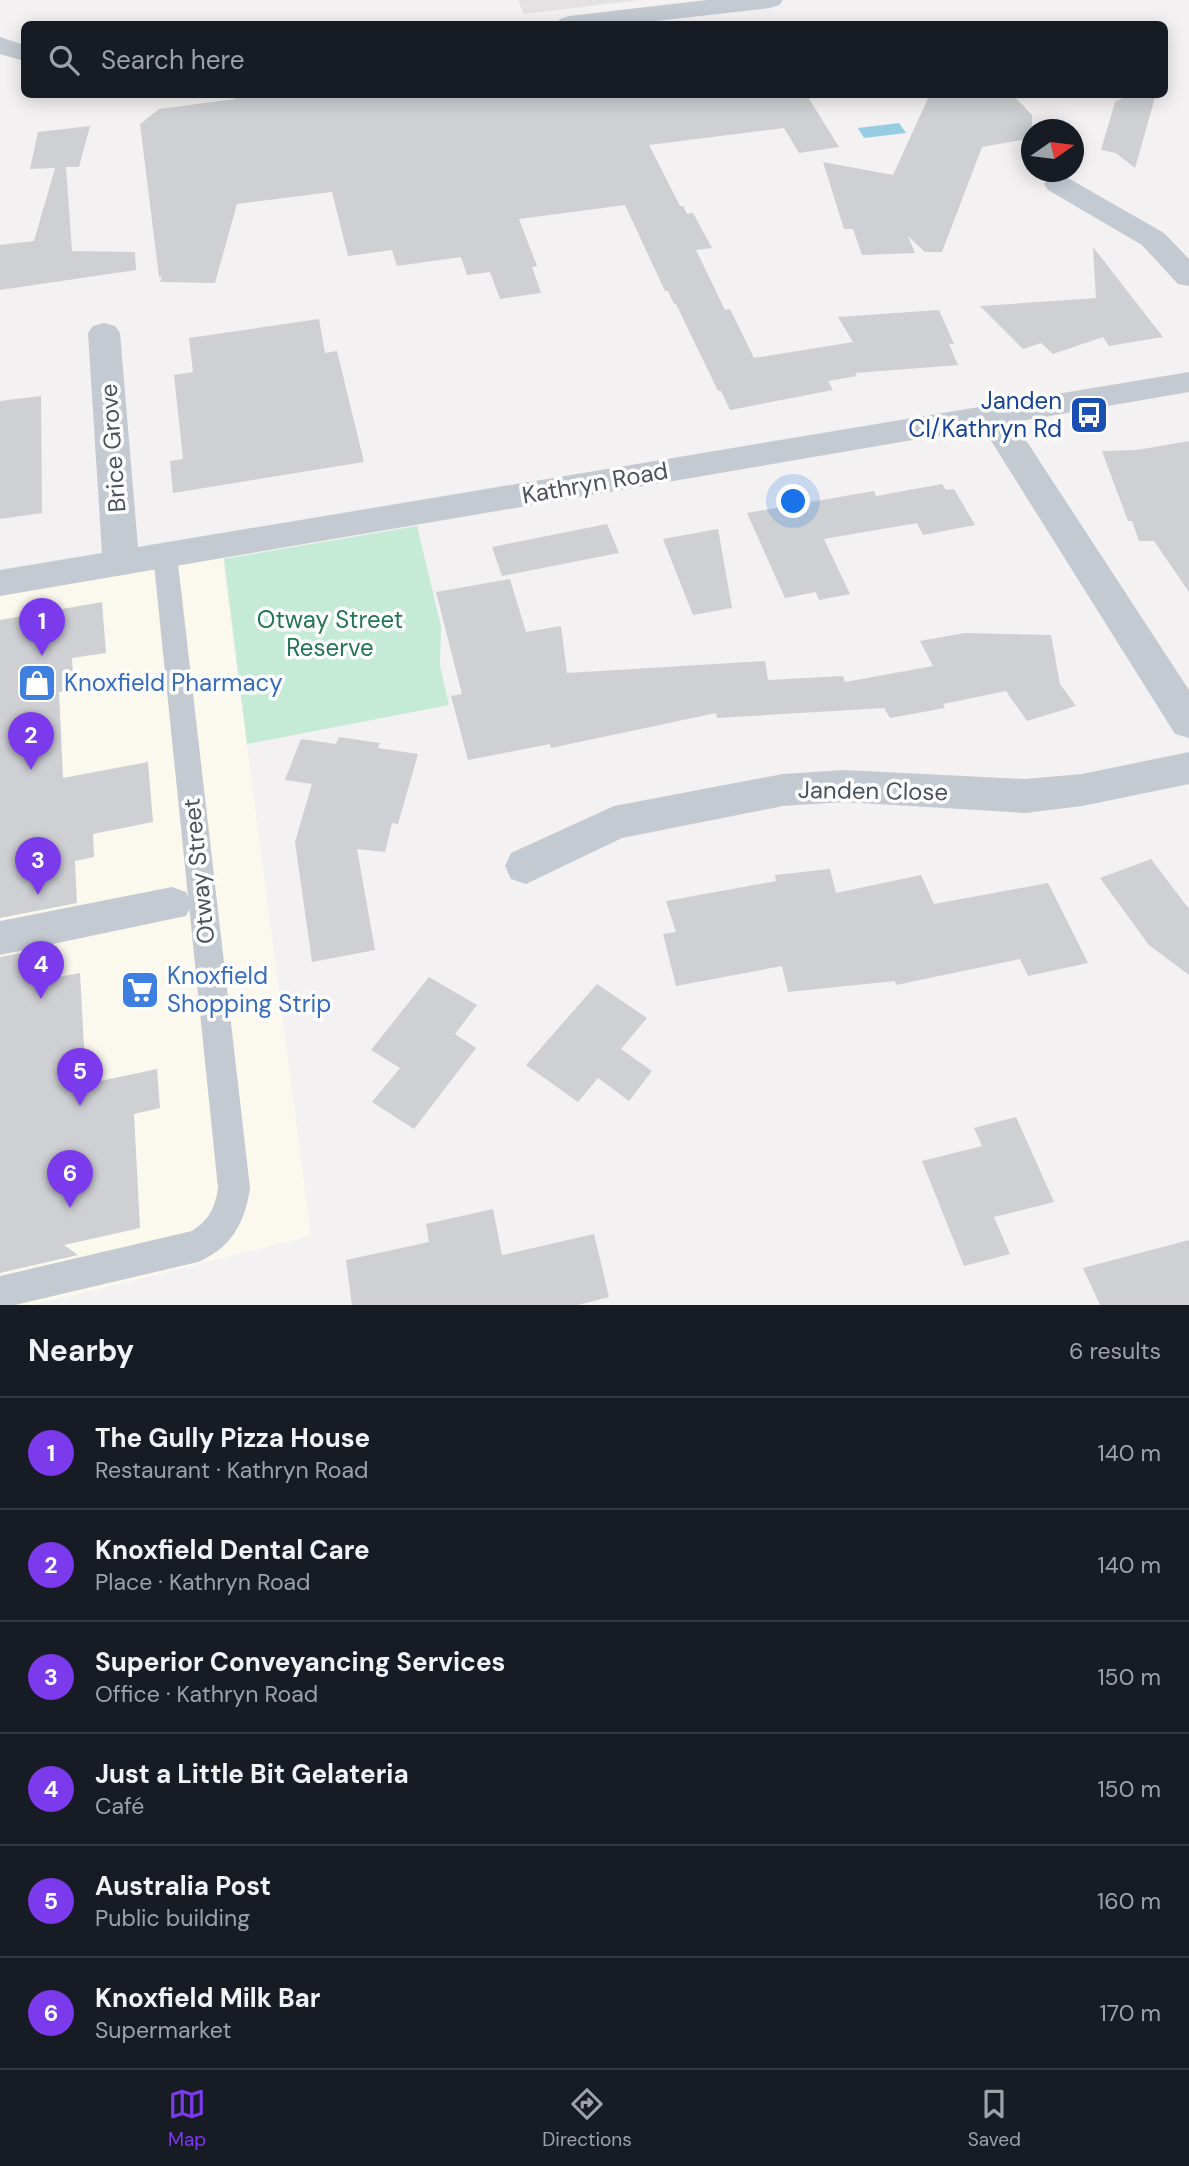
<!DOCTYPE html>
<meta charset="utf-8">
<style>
:root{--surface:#171b24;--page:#242831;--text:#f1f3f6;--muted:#9ea1a6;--line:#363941;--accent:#7c3aed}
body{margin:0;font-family:"DM Sans",sans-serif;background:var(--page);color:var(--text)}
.compass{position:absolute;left:1021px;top:119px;width:63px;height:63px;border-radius:50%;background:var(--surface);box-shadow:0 4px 18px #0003;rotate:76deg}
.you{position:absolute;left:794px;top:502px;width:24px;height:24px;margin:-18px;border:5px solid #fff;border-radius:50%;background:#1a73e8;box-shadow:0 0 0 10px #1a73e833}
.badge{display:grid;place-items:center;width:46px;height:46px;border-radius:50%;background:var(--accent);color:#fff;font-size:23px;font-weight:700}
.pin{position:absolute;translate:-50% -58px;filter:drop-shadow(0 2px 4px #0008)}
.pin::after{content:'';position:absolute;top:37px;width:24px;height:21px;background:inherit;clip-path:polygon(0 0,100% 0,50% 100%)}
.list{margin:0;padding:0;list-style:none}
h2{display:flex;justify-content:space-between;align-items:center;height:91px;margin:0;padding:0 28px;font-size:30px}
h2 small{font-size:23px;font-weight:400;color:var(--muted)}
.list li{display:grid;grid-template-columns:46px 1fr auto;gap:21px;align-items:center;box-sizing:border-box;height:112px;padding:0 28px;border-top:2px solid var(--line)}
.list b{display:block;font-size:26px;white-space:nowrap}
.list p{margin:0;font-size:23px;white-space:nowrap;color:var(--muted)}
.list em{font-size:23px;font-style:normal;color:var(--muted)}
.icon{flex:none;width:38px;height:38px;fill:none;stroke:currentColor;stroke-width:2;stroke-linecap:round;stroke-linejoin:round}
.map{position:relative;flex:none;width:1189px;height:1305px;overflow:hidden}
.search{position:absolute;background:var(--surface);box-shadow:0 4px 18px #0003;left:21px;right:21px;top:21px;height:77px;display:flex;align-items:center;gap:18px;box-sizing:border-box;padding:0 24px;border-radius:10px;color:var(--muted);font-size:26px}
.sheet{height:763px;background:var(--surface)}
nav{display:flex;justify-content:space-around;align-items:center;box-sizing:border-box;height:98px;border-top:2px solid var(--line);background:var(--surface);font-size:19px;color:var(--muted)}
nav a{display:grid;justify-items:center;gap:4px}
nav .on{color:var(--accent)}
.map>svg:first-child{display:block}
</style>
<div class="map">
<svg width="1189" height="1305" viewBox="0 0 1189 1305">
<rect width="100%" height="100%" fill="#f3f1f1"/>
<polygon fill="#fbf8ed" points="221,546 311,1236 34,1305 0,1305 0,583"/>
<polygon fill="#e4e2e2" points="518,0 640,0 524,14"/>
<polygon fill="#c5ebd6" points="417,526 441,626 440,666 449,705 247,744 224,559"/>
<polygon fill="#97cde3" points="899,123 906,133 864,138 858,128"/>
<g fill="#ced0d4">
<polygon points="234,94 806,94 839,147 799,153 784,128 649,145 680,206 683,206 687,214 693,213 712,248 696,250 725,310 730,309 754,358 853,342 838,317 939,310 954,344 949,344 958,365 855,373 857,376 828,381 833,390 730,410 721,391 718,391 676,304 674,304 668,291 665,291 625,205 519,219 537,266 532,267 541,293 500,299 490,272 467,275 461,257 397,266 392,250 348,256 332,192 237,204 215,283 160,282 162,277 159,277 140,124 159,109 235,99"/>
<polygon points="930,94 1012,94 1032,115 1032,138 982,147 942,252 925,252 908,236 915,253 862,255 853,229 844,229 823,162 893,175"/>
<polygon points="1130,94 1156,94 1135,168 1116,153 1101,150 1115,102"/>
<polygon points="90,126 79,167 66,167 72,251 135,252 136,270 0,290 0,245 34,241 55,168 30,169 38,132"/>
<polygon points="1093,247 1163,337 1109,346 1103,337 1053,354 1041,343 1023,349 980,306 1096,298"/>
<polygon points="319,319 325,353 337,351 364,462 173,493 170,461 183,459 174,375 193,372 189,338"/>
<polygon points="41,396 42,513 0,519 0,401"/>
<polygon points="1189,441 1189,592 1154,541 1139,541 1132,521 1128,521 1102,451 1137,450"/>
<polygon points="942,484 946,490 954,489 975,525 923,535 917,523 824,539 850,594 819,600 816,592 785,598 747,513 874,491 876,496"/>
<polygon points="607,524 619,553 502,576 492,547"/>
<polygon points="718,529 732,608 693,615 663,539"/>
<polygon points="510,579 526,632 561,626 567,673 765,661 768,680 843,676 845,682 933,666 920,641 965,633 1051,635 1060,684 1076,706 1027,721 1006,691 943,704 945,708 890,718 884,708 717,718 716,713 551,748 550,744 468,760 451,696 462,694 436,592"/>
<polygon points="102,602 106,653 72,658 74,690 59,692 63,778 148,762 153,822 93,834 94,857 75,861 77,903 0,918 0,620"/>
<polygon points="339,737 380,743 378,748 418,754 398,824 392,823 385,852 357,849 375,950 312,962 295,842 312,784 285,780 301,739 336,744"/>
<polygon points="1151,859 1189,909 1189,975 1149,945 1100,878"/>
<polygon points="830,869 836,893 921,875 934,904 1048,883 1088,963 1028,976 1020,959 896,985 895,981 788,992 782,966 676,986 663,934 676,932 666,901 776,881 775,875"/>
<polygon points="57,946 58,977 80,973 86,1084 157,1069 160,1108 134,1114 140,1228 64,1245 78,1255 0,1273 0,957"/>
<polygon points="429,977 477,1005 455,1034 476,1048 414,1129 372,1102 400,1068 371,1050"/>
<polygon points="597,984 647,1018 621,1049 652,1071 629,1101 598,1078 578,1102 526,1065"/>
<polygon points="1016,1117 1054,1202 994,1217 1010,1254 964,1266 922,1161 982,1146 974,1128"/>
<polygon points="493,1209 502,1255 594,1234 609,1297 578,1305 352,1305 346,1260 429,1242 426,1224"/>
<polygon points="1189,1240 1189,1305 1100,1305 1083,1268"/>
</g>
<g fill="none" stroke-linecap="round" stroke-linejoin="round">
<path fill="#c3cad1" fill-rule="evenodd" d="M165 547 173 549 177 555 250 1188C245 1223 231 1248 198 1262L15 1305H0V1276L192 1231C209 1220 215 1208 218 1188L153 555 157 549Z"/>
<polygon fill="#c3cad1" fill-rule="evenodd" points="172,887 186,892 192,904 186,916 0,955 0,921"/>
<g fill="#c3cad1" fill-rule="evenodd">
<polygon points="707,0 783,0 779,5 770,8 629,24 556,24 560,19 569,16"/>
<polygon points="0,37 24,45 24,61 0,54"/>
<polygon points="1058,175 1068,178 1164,233 1189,259 1189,286 1178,284 1142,245 1048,190 1044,184 1048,178"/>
<polygon points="104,323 115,326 120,333 138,547 1189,372 1189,392 1014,422 1189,690 1189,738 1175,734 983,428 0,596 0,570 102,553 88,333 93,326"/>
<polygon points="1189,752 1189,784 1082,806 1025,813 844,802 783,806 622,838 526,884 511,879 505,866 511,853 614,806 783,774 844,770 1025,779 1082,774"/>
</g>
</g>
<defs>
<symbol id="bus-square" viewBox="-11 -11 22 22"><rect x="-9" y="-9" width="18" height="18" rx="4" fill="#1a4fb4" stroke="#fff"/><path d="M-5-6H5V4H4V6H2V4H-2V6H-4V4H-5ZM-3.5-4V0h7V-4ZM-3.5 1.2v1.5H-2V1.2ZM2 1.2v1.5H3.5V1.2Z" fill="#fff"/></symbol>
<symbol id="shop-square" viewBox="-11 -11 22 22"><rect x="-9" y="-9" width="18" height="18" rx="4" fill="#3f7fe0" stroke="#fff"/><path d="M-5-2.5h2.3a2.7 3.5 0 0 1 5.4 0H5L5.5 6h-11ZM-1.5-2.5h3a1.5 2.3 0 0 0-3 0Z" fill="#fff"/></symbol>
<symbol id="supermarket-square" viewBox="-11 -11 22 22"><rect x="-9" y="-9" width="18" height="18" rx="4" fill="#3f7fe0" stroke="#fff"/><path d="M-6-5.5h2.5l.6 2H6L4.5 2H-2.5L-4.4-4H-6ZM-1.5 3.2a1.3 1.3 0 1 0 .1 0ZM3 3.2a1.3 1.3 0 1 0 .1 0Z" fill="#fff"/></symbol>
</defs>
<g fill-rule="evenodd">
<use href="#bus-square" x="1067" y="393" width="44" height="44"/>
<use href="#shop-square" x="15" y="661" width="44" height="44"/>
<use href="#supermarket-square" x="118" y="968" width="44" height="44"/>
</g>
<g text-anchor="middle" stroke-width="7" stroke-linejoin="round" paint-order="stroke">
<g font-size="24" fill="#164399" stroke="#fff" text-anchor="end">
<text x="1062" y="409">Janden<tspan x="1062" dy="28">Cl/Kathryn Rd</tspan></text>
</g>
<g font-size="24" fill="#4a525c" stroke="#fff">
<text transform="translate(113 448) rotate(-94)" y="8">Brice Grove</text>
<text transform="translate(595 483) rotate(-10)" y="8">Kathryn Road</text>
<text transform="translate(873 791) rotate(1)" y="8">Janden Close</text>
<text transform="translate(199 871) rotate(-96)" y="8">Otway Street</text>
</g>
<g font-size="24" fill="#227653" stroke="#fff">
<text x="330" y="628">Otway Street<tspan x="330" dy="28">Reserve</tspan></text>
</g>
<g font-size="24" fill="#366cbe" stroke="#fff" text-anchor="start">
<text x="64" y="691">Knoxfield Pharmacy</text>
<text x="167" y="984">Knoxfield<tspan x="167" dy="28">Shopping Strip</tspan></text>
</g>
</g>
</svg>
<svg class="compass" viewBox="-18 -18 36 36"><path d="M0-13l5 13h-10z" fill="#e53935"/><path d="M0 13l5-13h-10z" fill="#9ea1a6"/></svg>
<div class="you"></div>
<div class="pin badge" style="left:42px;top:656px">1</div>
<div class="pin badge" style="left:31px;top:770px">2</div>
<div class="pin badge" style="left:38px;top:895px">3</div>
<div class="pin badge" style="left:41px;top:999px">4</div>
<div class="pin badge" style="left:80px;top:1106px">5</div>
<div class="pin badge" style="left:70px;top:1208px">6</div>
<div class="search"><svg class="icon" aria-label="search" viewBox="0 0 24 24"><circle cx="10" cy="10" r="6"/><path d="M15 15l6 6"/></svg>Search here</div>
</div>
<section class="sheet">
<h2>Nearby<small>6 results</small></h2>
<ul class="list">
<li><span class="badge">1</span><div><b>The Gully Pizza House</b><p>Restaurant · Kathryn Road</p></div><em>140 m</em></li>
<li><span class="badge">2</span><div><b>Knoxfield Dental Care</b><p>Place · Kathryn Road</p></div><em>140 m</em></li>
<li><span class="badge">3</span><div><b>Superior Conveyancing Services</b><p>Office · Kathryn Road</p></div><em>150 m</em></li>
<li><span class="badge">4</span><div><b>Just a Little Bit Gelateria</b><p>Café</p></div><em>150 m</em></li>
<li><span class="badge">5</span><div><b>Australia Post</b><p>Public building</p></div><em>160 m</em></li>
<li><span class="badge">6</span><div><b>Knoxfield Milk Bar</b><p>Supermarket</p></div><em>170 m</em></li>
</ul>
</section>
<nav>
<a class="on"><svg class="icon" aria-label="map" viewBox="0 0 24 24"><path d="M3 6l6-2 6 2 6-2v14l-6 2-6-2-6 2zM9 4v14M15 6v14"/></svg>Map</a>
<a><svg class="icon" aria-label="directions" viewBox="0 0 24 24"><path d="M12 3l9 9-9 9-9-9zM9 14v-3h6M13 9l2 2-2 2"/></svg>Directions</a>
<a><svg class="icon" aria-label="saved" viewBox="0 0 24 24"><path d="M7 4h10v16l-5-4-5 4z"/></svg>Saved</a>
</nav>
